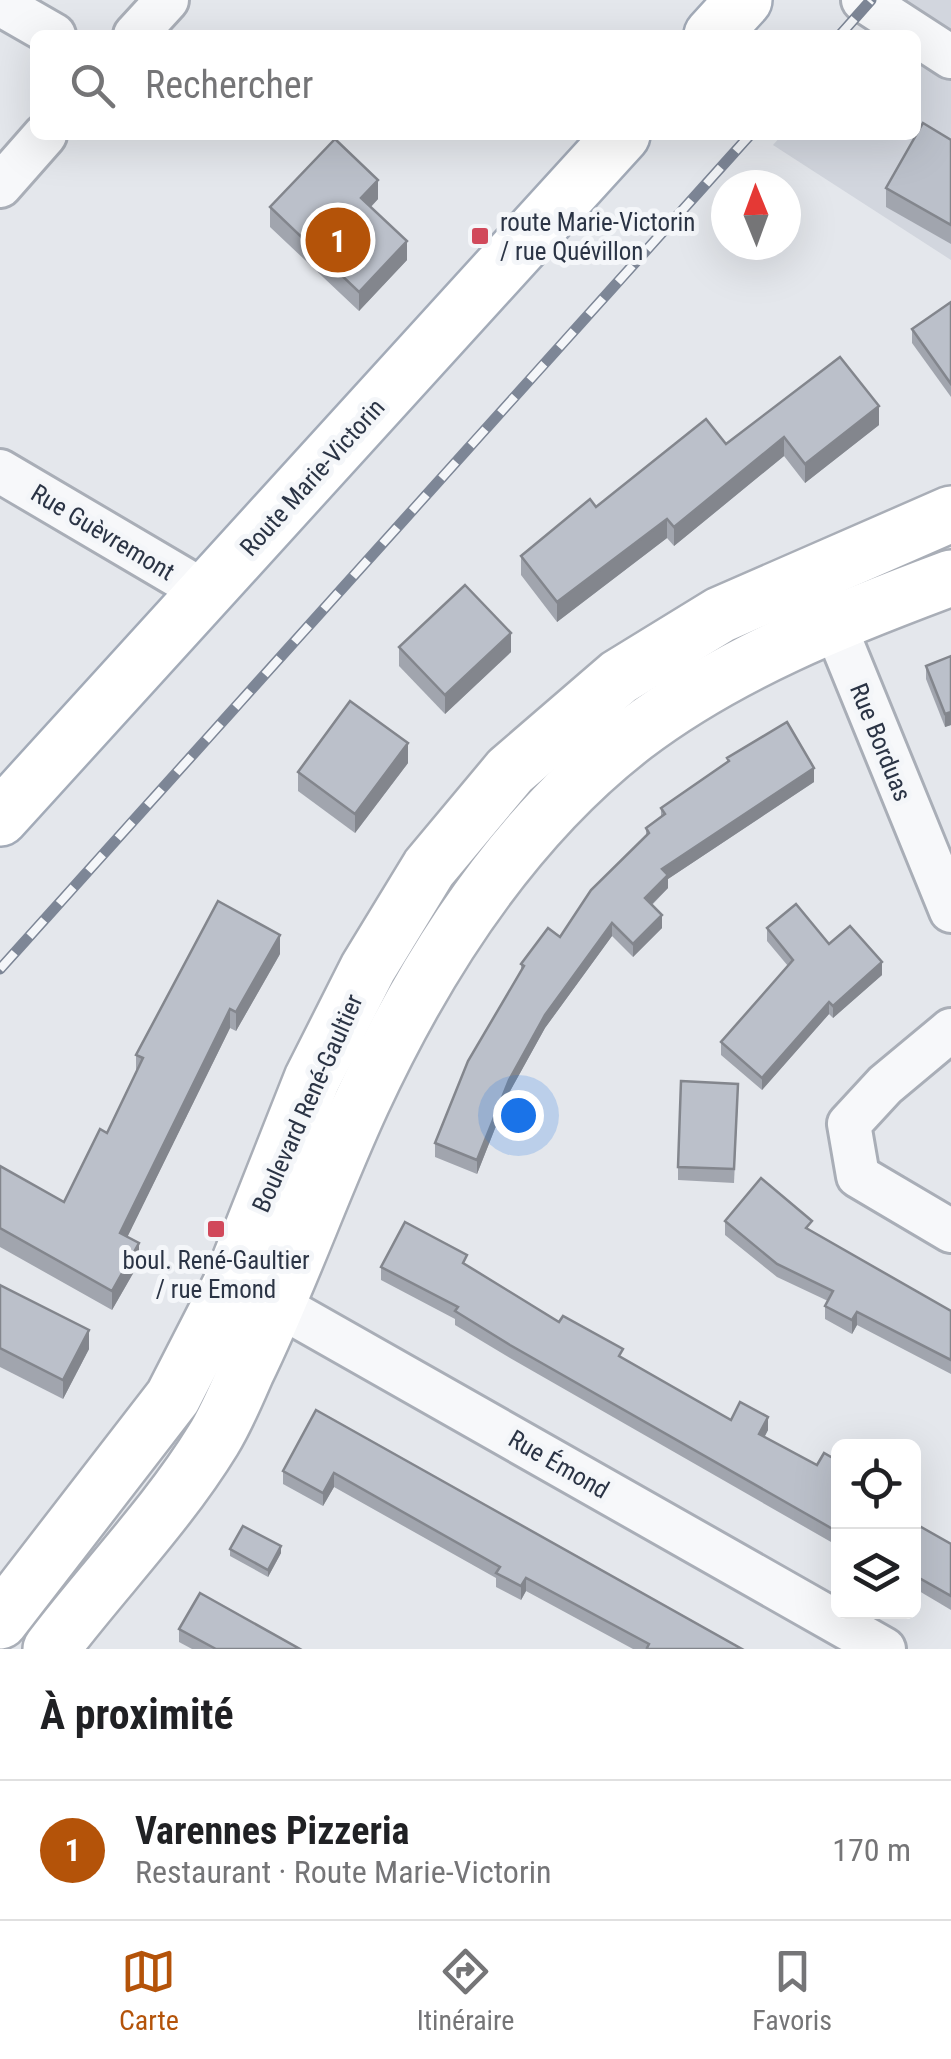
<!DOCTYPE html>
<html lang="fr">
<meta charset="utf-8">
<style>
:root{--surface:#fff;--page:#f2f2f2;--text:#202124;--muted:#757577;--line:#e0e0e0;--accent:#b45309}
body{margin:0;font-family:"Roboto Condensed",sans-serif;background:var(--page);color:var(--text)}
.controls{position:absolute;right:30px;bottom:30px;display:grid;overflow:hidden;border-radius:15px;box-shadow:0 10px 40px #0002}
.controls button{width:90px;height:90px;display:grid;place-items:center;padding:0;border:0;border-bottom:2px solid var(--line);background:var(--surface);color:var(--text);font:50px sans-serif}
.compass{position:absolute;left:711px;top:170px;width:90px;height:90px;border-radius:50%;background:var(--surface);box-shadow:0 10px 40px #0002;rotate:359deg}
.you{position:absolute;left:518px;top:1115px;width:35px;height:35px;margin:-25px;border:8px solid #fff;border-radius:50%;background:#1a73e8;box-shadow:0 0 0 15px #1a73e833}
.badge{display:grid;place-items:center;width:65px;height:65px;border-radius:50%;background:var(--accent);color:#fff;font-size:32px;font-weight:700}
.pin{position:absolute;translate:-50% -50%;border:5px solid #fff;box-shadow:0 2px 10px #0006}
.list{margin:0;padding:0;list-style:none}
h2{display:flex;justify-content:space-between;align-items:center;height:130px;margin:0;padding:0 40px;font-size:42px}
h2 small{font-size:32px;font-weight:400;color:var(--muted)}
.list li{display:grid;grid-template-columns:65px 1fr auto;gap:30px;align-items:center;box-sizing:border-box;height:140px;padding:0 40px;border-top:2px solid var(--line)}
.list b{display:block;font-size:38px;white-space:nowrap}
.list p{margin:0;font-size:32px;white-space:nowrap;color:var(--muted)}
.list em{font-size:32px;font-style:normal;color:var(--muted)}
.icon{flex:none;width:55px;height:55px;fill:none;stroke:currentColor;stroke-width:2;stroke-linecap:round;stroke-linejoin:round}
.map{position:relative;flex:none;width:951px;height:1649px;overflow:hidden}
.search{position:absolute;background:var(--surface);box-shadow:0 10px 40px #0002;left:30px;right:30px;top:30px;height:110px;display:flex;align-items:center;gap:25px;box-sizing:border-box;padding:0 35px;border-radius:15px;color:var(--muted);font-size:38px}
.sheet{height:270px;background:var(--surface)}
nav{display:flex;justify-content:space-around;align-items:center;box-sizing:border-box;height:140px;border-top:2px solid var(--line);background:var(--surface);font-size:28px;color:var(--muted)}
nav a{display:grid;justify-items:center;gap:5px}
nav .on{color:var(--accent)}
.map>svg:first-child{display:block}
</style>
<div class="map">
<svg width="951" height="1649" viewBox="0 0 951 1649">
<rect width="100%" height="100%" fill="#e4e7ec"/>
<polygon fill="#d2d6de" points="902,0 951,0 951,260 773,145 782,135 916,135 916,35 871,35"/>
<g fill="none" stroke-linecap="round" stroke-linejoin="round">
<defs>
<g id="street">
<polyline points="863,0 951,57"/>
<polyline points="0,4 54,35"/>
<polyline points="135,35 167,0"/>
<polyline points="0,186 45,135"/>
<polyline points="0,471 207,593"/>
<polyline points="823,597 951,911"/>
<polyline points="951,1030 885,1085 849,1124 858,1176 951,1231"/>
<polyline points="249,1294 278,1305 884,1649"/>
</g>
<g id="secondary">
<polyline points="0,1621 173,1397 230,1286 312,1079 368,968 429,868 510,771 619,677 720,615 951,514"/>
<path d="M51 1649C104 1579 167 1515 213 1440 226 1419 236 1395 246 1372 289 1284 321 1191 362 1102 426 964 512 829 634 735 729 663 841 619 951 578"/>
</g>
<g id="primary">
<polyline points="712,35 744,0"/>
<polyline points="0,818 622,135"/>
</g>
</defs>
<use href="#street" stroke="#a9aeb7" stroke-width="48"/>
<use href="#secondary" stroke="#a9aeb7" stroke-width="60"/>
<use href="#primary" stroke="#a3abb8" stroke-width="60"/>
<use href="#street" stroke="#f7f8fa" stroke-width="42"/>
<use href="#secondary" stroke="#fff" stroke-width="55"/>
<use href="#primary" stroke="#fff" stroke-width="55"/>
<defs>
<g id="rail">
<polyline points="840,35 871,0"/>
<polyline points="0,969 750,135"/>
</g>
</defs>
<use href="#rail" stroke="#7d8696" stroke-width="11"/>
<use href="#rail" stroke="#f4f6f9" stroke-width="8" stroke-dasharray="22" stroke-linecap="butt"/>
</g>
<g fill="#a1a5ae">
<polygon points="951,140 951,244 886,207 886,188"/>
<polygon points="378,199 371,207 407,260 359,311 270,227 270,207"/>
<polygon points="951,302 951,397 912,343 912,329"/>
<polygon points="879,425 805,483 784,456 674,546 667,538 557,622 521,575 521,556 596,507 726,444"/>
<polygon points="399,647 511,652 445,714 399,666"/>
<polygon points="951,656 951,725 945,727 926,679 926,666"/>
<polygon points="727,758 814,782 668,879 668,888 652,905 662,928 633,957 612,936 545,1028 509,1093 477,1174 435,1157 435,1143 521,972 521,964 560,937 646,836 646,828 661,817 661,808 727,762"/>
<polygon points="408,763 355,833 298,791 298,772"/>
<polygon points="767,928 829,944 882,975 833,1018 829,1014 762,1090 721,1055 721,1042 788,966 767,941"/>
<polygon points="280,954 236,1031 230,1028 127,1237 139,1263 112,1310 0,1247 0,1166 64,1202 107,1133 136,1073 136,1055"/>
<polygon points="738,1097 734,1183 678,1180 678,1167"/>
<polygon points="725,1221 812,1232 951,1311 951,1374 857,1325 852,1334 825,1319 825,1306 828,1301 777,1277 725,1235"/>
<polygon points="467,1266 559,1322 731,1420 768,1430 764,1437 817,1465 838,1461 838,1546 510,1358 455,1325 455,1319 381,1280 381,1267"/>
<polygon points="0,1285 89,1349 63,1399 0,1367"/>
<polygon points="316,1410 742,1649 633,1649 526,1591 521,1600 496,1587 496,1578 334,1487 323,1506 283,1484 283,1471"/>
<polygon points="914,1523 951,1544 951,1610 914,1588"/>
<polygon points="230,1549 281,1553 268,1577 230,1556"/>
<polygon points="179,1629 300,1649 192,1649 179,1642"/>
</g>
<g fill="#83868d">
<polygon points="378,180 378,199 361,217 361,198"/>
<polygon points="407,241 407,260 359,311 359,292"/>
<polygon points="879,406 879,425 805,483 805,464"/>
<polygon points="784,437 784,456 674,546 674,527"/>
<polygon points="667,519 667,538 557,622 557,602"/>
<polygon points="511,633 511,652 445,714 445,695"/>
<polygon points="951,712 951,725 945,727 945,714"/>
<polygon points="408,743 408,763 355,833 355,814"/>
<polygon points="814,768 814,782 668,879 668,888 645,911 645,898 662,869"/>
<polygon points="662,915 662,928 633,957 633,944"/>
<polygon points="612,923 612,936 545,1028 509,1093 477,1174 477,1160 509,1080 545,1015"/>
<polygon points="280,935 280,954 236,1031 236,1012"/>
<polygon points="882,962 882,975 833,1018 833,1006"/>
<polygon points="829,1002 829,1014 762,1090 762,1078"/>
<polygon points="230,1009 230,1028 120,1252 120,1233"/>
<polygon points="139,1243 139,1263 112,1310 112,1291"/>
<polygon points="857,1312 857,1325 852,1334 852,1320"/>
<polygon points="89,1330 89,1349 63,1399 63,1380"/>
<polygon points="768,1417 768,1430 759,1448 759,1434"/>
<polygon points="334,1473 334,1487 323,1506 323,1493"/>
<polygon points="281,1546 281,1553 268,1577 268,1570"/>
<polygon points="526,1578 526,1591 521,1600 521,1586"/>
</g>
<g fill="#bbc0ca" stroke="#83868d" stroke-width="2.5">
<polygon points="923,123 951,140 951,225 886,188"/>
<polygon points="335,139 378,180 361,198 407,241 359,292 270,207"/>
<polygon points="951,302 951,384 912,329"/>
<polygon points="840,357 879,406 805,464 784,437 674,527 667,519 557,602 521,556 590,499 596,507 706,419 726,444"/>
<polygon points="465,585 511,633 445,695 399,647"/>
<polygon points="951,656 951,712 945,714 926,666"/>
<polygon points="350,701 408,743 355,814 298,772"/>
<polygon points="787,722 814,768 662,869 668,875 645,898 662,915 633,944 612,923 545,1015 509,1080 477,1160 435,1143 468,1061 524,966 521,964 548,928 560,937 591,890 649,833 646,828 665,814 661,808 729,761 727,758"/>
<polygon points="218,901 280,935 236,1012 230,1009 120,1233 139,1243 112,1291 0,1228 0,1166 64,1202 100,1129 107,1133 143,1058 136,1055"/>
<polygon points="796,904 829,944 850,926 882,962 833,1006 829,1002 762,1078 721,1042 793,960 767,928"/>
<polygon points="681,1081 738,1084 734,1169 678,1167"/>
<polygon points="761,1178 812,1221 806,1228 951,1311 951,1360 857,1312 852,1320 825,1306 833,1291 777,1264 725,1221"/>
<polygon points="405,1222 467,1255 463,1263 559,1322 563,1316 623,1349 619,1356 731,1420 740,1402 768,1417 759,1434 817,1465 824,1453 838,1461 838,1532 510,1345 455,1311 458,1307 381,1267"/>
<polygon points="0,1285 89,1330 63,1380 0,1348"/>
<polygon points="316,1410 742,1649 649,1649 647,1648 649,1644 526,1578 521,1586 496,1573 500,1567 334,1473 323,1493 283,1471"/>
<polygon points="914,1523 951,1544 951,1596 914,1575"/>
<polygon points="243,1526 281,1546 268,1570 230,1549"/>
<polygon points="200,1593 300,1649 216,1649 179,1629"/>
</g>
<g fill="#d1495b" stroke="#f4f6f9" stroke-width="4">
<rect x="470" y="226" width="20" height="20" rx="5"/>
<rect x="206" y="1219" width="20" height="20" rx="5"/>
</g>
<g text-anchor="middle" stroke-width="10" stroke-linejoin="round" paint-order="stroke">
<g font-size="25" fill="#2b3445" stroke="#f4f6f9" text-anchor="start">
<text x="500" y="231">route Marie-Victorin<tspan x="500" dy="29">/ rue Quévillon</tspan></text>
<text x="216" y="1269" text-anchor="middle">boul. René-Gaultier<tspan x="216" dy="29">/ rue Emond</tspan></text>
</g>
<g font-size="25" fill="#2b3445" stroke="#f4f6f9">
<text transform="translate(312 477) rotate(-48)" y="9">Route Marie-Victorin</text>
<text transform="translate(103 532) rotate(31)" y="9">Rue Guèvremont</text>
<text transform="translate(881 742) rotate(68)" y="9">Rue Borduas</text>
<text transform="translate(307 1103) rotate(-66)" y="9">Boulevard René-Gaultier</text>
<text transform="translate(559 1464) rotate(30)" y="9">Rue Émond</text>
</g>
</g>
</svg>
<div class="controls">
<button><svg class="icon" aria-label="locate" viewBox="0 0 24 24"><circle cx="12" cy="12" r="6"/><path d="M12 2v4M12 18v4M2 12h4M18 12h4"/></svg></button>
<button><svg class="icon" aria-label="layers" viewBox="0 0 24 24"><path d="M12 4l9 5-9 5-9-5zM3 14l9 5 9-5"/></svg></button>
</div>
<svg class="compass" viewBox="-18 -18 36 36"><path d="M0-13l5 13h-10z" fill="#e53935"/><path d="M0 13l5-13h-10z" fill="#757577"/></svg>
<div class="you"></div>
<div class="pin badge" style="left:338px;top:240px">1</div>
<div class="search"><svg class="icon" aria-label="search" viewBox="0 0 24 24"><circle cx="10" cy="10" r="6"/><path d="M15 15l6 6"/></svg>Rechercher</div>
</div>
<section class="sheet">
<h2>À proximité<small></small></h2>
<ul class="list">
<li><span class="badge">1</span><div><b>Varennes Pizzeria</b><p>Restaurant · Route Marie-Victorin</p></div><em>170 m</em></li>
</ul>
</section>
<nav>
<a class="on"><svg class="icon" aria-label="map" viewBox="0 0 24 24"><path d="M3 6l6-2 6 2 6-2v14l-6 2-6-2-6 2zM9 4v14M15 6v14"/></svg>Carte</a>
<a><svg class="icon" aria-label="directions" viewBox="0 0 24 24"><path d="M12 3l9 9-9 9-9-9zM9 14v-3h6M13 9l2 2-2 2"/></svg>Itinéraire</a>
<a><svg class="icon" aria-label="saved" viewBox="0 0 24 24"><path d="M7 4h10v16l-5-4-5 4z"/></svg>Favoris</a>
</nav>
